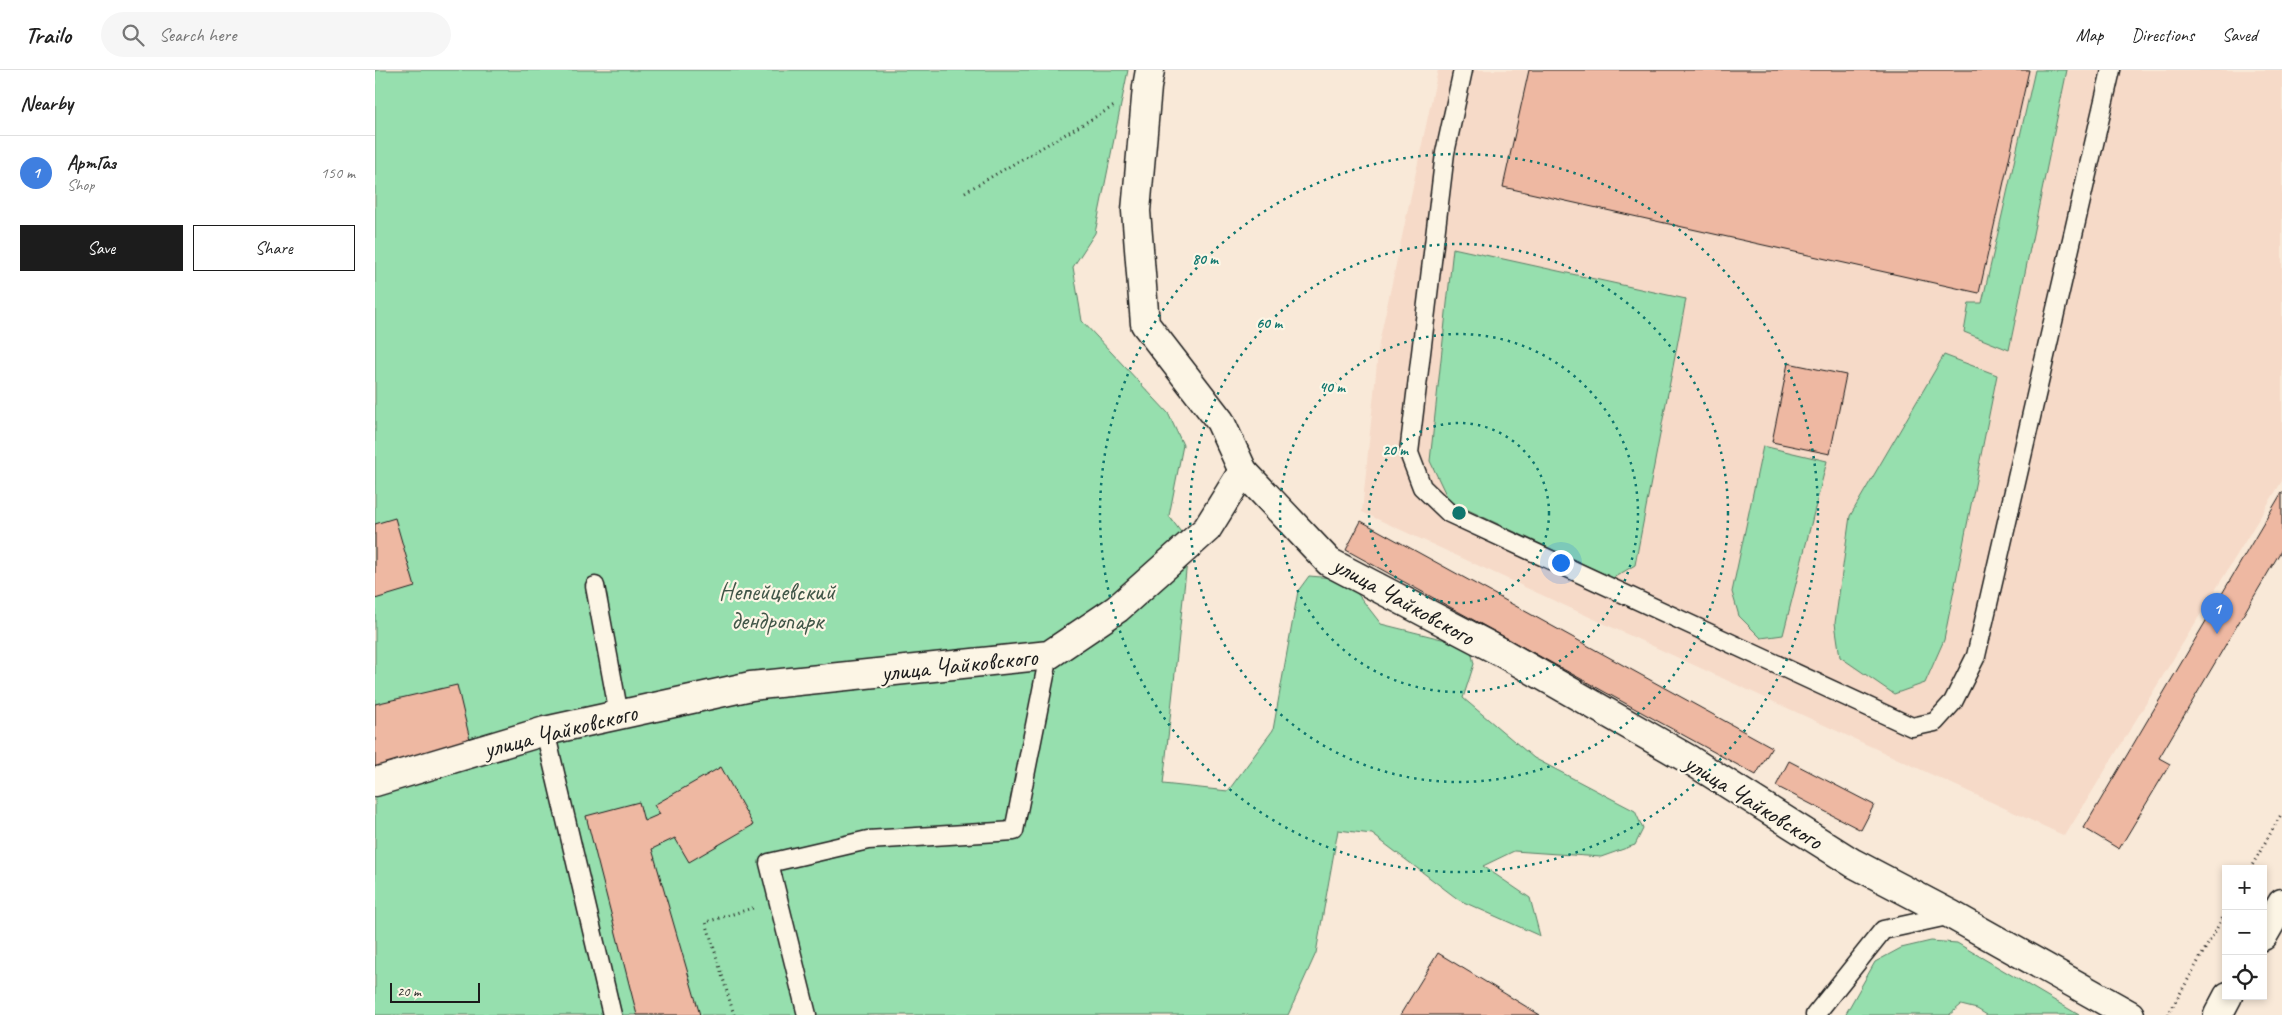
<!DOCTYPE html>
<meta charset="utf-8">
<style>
:root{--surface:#fff;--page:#f6f6f6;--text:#222;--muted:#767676;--line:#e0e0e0;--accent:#1c1c1c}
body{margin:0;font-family:Caveat,sans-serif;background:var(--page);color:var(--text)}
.controls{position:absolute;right:15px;bottom:15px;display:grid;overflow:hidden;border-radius:0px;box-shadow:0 2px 8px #0003}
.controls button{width:45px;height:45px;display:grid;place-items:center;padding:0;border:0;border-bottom:1px solid var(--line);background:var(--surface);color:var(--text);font:25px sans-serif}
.scale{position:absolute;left:15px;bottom:12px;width:90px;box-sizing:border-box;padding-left:5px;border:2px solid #1c1c1c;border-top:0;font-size:14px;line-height:18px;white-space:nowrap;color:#1c1c1c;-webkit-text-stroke:4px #fcf5e5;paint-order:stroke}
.you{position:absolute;left:1185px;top:492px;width:18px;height:18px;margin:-12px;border:4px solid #fff;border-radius:50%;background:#1a73e8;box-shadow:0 0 0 8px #1a73e833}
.badge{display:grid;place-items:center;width:32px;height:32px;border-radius:50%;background:var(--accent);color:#fff;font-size:16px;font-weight:700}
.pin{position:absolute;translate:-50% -41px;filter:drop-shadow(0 1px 2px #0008)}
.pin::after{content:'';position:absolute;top:26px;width:18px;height:15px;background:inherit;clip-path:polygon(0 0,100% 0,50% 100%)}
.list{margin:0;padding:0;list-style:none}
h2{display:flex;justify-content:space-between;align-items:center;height:65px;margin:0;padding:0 20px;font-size:21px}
h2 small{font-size:16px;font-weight:400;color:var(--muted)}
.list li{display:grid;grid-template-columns:32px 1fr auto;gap:15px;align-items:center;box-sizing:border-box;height:75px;padding:0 20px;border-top:1px solid var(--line)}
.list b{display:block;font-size:19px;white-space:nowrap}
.list p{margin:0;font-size:16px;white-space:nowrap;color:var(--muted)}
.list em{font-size:16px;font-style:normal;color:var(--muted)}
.actions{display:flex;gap:10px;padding:15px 20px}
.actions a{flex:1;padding:11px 0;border:1px solid var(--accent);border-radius:0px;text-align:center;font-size:18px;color:var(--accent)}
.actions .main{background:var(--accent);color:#fff}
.icon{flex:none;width:28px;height:28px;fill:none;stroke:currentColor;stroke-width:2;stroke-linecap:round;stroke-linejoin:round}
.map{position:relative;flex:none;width:1907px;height:945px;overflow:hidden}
header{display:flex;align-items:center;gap:30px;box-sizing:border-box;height:70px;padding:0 25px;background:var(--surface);border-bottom:1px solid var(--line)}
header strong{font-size:24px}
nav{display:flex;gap:28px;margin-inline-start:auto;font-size:18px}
.search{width:350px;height:45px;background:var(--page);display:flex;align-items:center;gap:12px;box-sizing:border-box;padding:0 18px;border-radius:28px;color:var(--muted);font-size:19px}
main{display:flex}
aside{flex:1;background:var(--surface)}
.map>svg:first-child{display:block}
</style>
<header>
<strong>Trailo</strong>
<div class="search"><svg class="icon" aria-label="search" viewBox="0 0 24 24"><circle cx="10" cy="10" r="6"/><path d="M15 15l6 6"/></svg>Search here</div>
<nav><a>Map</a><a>Directions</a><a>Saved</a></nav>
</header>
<main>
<aside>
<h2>Nearby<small></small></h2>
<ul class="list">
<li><span class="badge" style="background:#3f7fe0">1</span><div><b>АртГаз</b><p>Shop</p></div><em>150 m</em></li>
</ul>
<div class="actions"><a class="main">Save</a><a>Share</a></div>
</aside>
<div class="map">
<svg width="1907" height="945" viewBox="0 0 1907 945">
<rect width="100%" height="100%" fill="#f9e9d8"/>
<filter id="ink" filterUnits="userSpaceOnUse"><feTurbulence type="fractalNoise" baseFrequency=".02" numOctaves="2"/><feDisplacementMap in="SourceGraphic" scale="10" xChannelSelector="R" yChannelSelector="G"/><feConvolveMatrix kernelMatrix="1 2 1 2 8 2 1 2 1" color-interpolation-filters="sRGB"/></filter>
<g filter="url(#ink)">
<polygon fill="#f6dac8" points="1063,0 1907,0 1907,411 1690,766 987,442 1004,273"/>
<g fill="#96dfae" stroke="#597e65">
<polygon points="0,0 753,0 720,163 698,197 707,251 793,343 808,375 794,446 814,473 788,714 853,721 898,660 923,521 934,506 971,509 1006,554 1095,576 1099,594 1088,628 1159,688 1260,741 1268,759 1260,775 1226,787 1139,781 1108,796 1155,828 1165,866 1084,830 997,764 963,760 941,883 913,945 0,945"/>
<polygon points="1660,0 1692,0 1634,280 1589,262 1594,233 1607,233"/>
<polygon points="1078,178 1311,229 1260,495 1238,508 1074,431 1055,391"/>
<polygon points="1569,285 1622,305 1569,570 1550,613 1519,624 1465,587 1460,553 1475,446"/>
<polygon points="1388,376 1452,391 1408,565 1386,568 1364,546 1357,522"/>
<polygon points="1556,871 1582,873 1704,945 1612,945 1602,939 1586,935 1574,945 1470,945 1500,892 1526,878"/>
</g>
<g fill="#eeb8a2" stroke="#1c1c1c">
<polygon points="1154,0 1654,0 1604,223 1128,117"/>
<polygon points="1413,293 1471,305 1455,384 1397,372"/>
<polygon points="1907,422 1907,479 1784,688 1795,694 1744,779 1709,758"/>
<polygon points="20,448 40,517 0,529 0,454"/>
<polygon points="986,451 1397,677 1381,705 971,480"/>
<polygon points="82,615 97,678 0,701 0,634"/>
<polygon points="1414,691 1499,735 1486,760 1401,716"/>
<polygon points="346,697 378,755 314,792 300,768 277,779 325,945 262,945 211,746 264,732 269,751 285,744 279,735"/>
<polygon points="1063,883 1165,945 1025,945"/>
</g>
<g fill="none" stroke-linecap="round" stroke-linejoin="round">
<defs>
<g id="lane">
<polyline points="1088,0 1070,83 1034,383 1047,417 1074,443 1537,657 1560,652 1578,632 1601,586 1736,0"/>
<polyline points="220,516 244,645"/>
<polyline points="170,661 237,945"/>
<polyline points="432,945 394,793 493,770 639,761 674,585"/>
<polyline points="1440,945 1508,860 1577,845"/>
</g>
<g id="street">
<polyline points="775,0 772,17 761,141 770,254 845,351 868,401 954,492 1126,582 1315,690 1478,793 1577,845 1755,945"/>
<polyline points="0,712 170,661 376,616 674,585 742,539 832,459 868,401"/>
</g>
<g id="secondary">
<polyline points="1888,866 1907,833"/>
<polyline points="1843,945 1853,926"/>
</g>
</defs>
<use href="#lane" stroke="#1c1c1c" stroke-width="21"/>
<use href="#street" stroke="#1c1c1c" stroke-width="31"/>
<use href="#secondary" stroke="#1c1c1c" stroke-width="31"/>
<g stroke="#1c1c1c" stroke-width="3" stroke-dasharray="1 4" stroke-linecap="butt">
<polyline points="590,122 741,35"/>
<polyline points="1875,799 1907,743"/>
<polyline points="359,945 331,852 381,837"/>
<polyline points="1793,945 1851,842"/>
</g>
<use href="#lane" stroke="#fcf5e5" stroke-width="18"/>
<use href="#street" stroke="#fcf5e5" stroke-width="28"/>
<use href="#secondary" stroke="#fcf5e5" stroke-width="28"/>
</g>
</g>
<g fill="none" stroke="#0f766e" stroke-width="2.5" stroke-dasharray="2.5 5">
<circle cx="1084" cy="443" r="90"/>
<circle cx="1084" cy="443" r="179"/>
<circle cx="1084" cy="443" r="269"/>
<circle cx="1084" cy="443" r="359"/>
</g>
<g text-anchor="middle" stroke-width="4.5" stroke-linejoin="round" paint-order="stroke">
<g font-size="25" fill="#415648" stroke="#fcf5e5">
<text x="402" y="530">Непейцевский<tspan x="402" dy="29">дендропарк</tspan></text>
</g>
<g font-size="25" fill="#1c1c1c" stroke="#fcf5e5">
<text transform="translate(1029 530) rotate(29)" y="9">улица Чайковского</text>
<text transform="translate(584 594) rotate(-6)" y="9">улица Чайковского</text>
<text transform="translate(185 660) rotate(-14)" y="9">улица Чайковского</text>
<text transform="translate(1379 731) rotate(32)" y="9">улица Чайковского</text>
</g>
</g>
<circle cx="1084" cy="443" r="8" fill="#0f766e" stroke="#fcf5e5" stroke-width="2.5"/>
<g font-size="15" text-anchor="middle" font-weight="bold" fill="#0f766e" stroke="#fcf5e5" stroke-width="4.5" stroke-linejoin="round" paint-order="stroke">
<text x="830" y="194">80 m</text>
<text x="894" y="258">60 m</text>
<text x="957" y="322">40 m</text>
<text x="1020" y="385">20 m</text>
</g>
</svg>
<div class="controls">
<button>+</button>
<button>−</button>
<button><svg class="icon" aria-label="locate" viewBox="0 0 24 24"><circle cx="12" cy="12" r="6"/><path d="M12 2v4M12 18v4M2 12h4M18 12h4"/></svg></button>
</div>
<div class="scale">20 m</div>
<div class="you"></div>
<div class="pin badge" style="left:1842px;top:564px;background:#3f7fe0">1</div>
</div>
</main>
